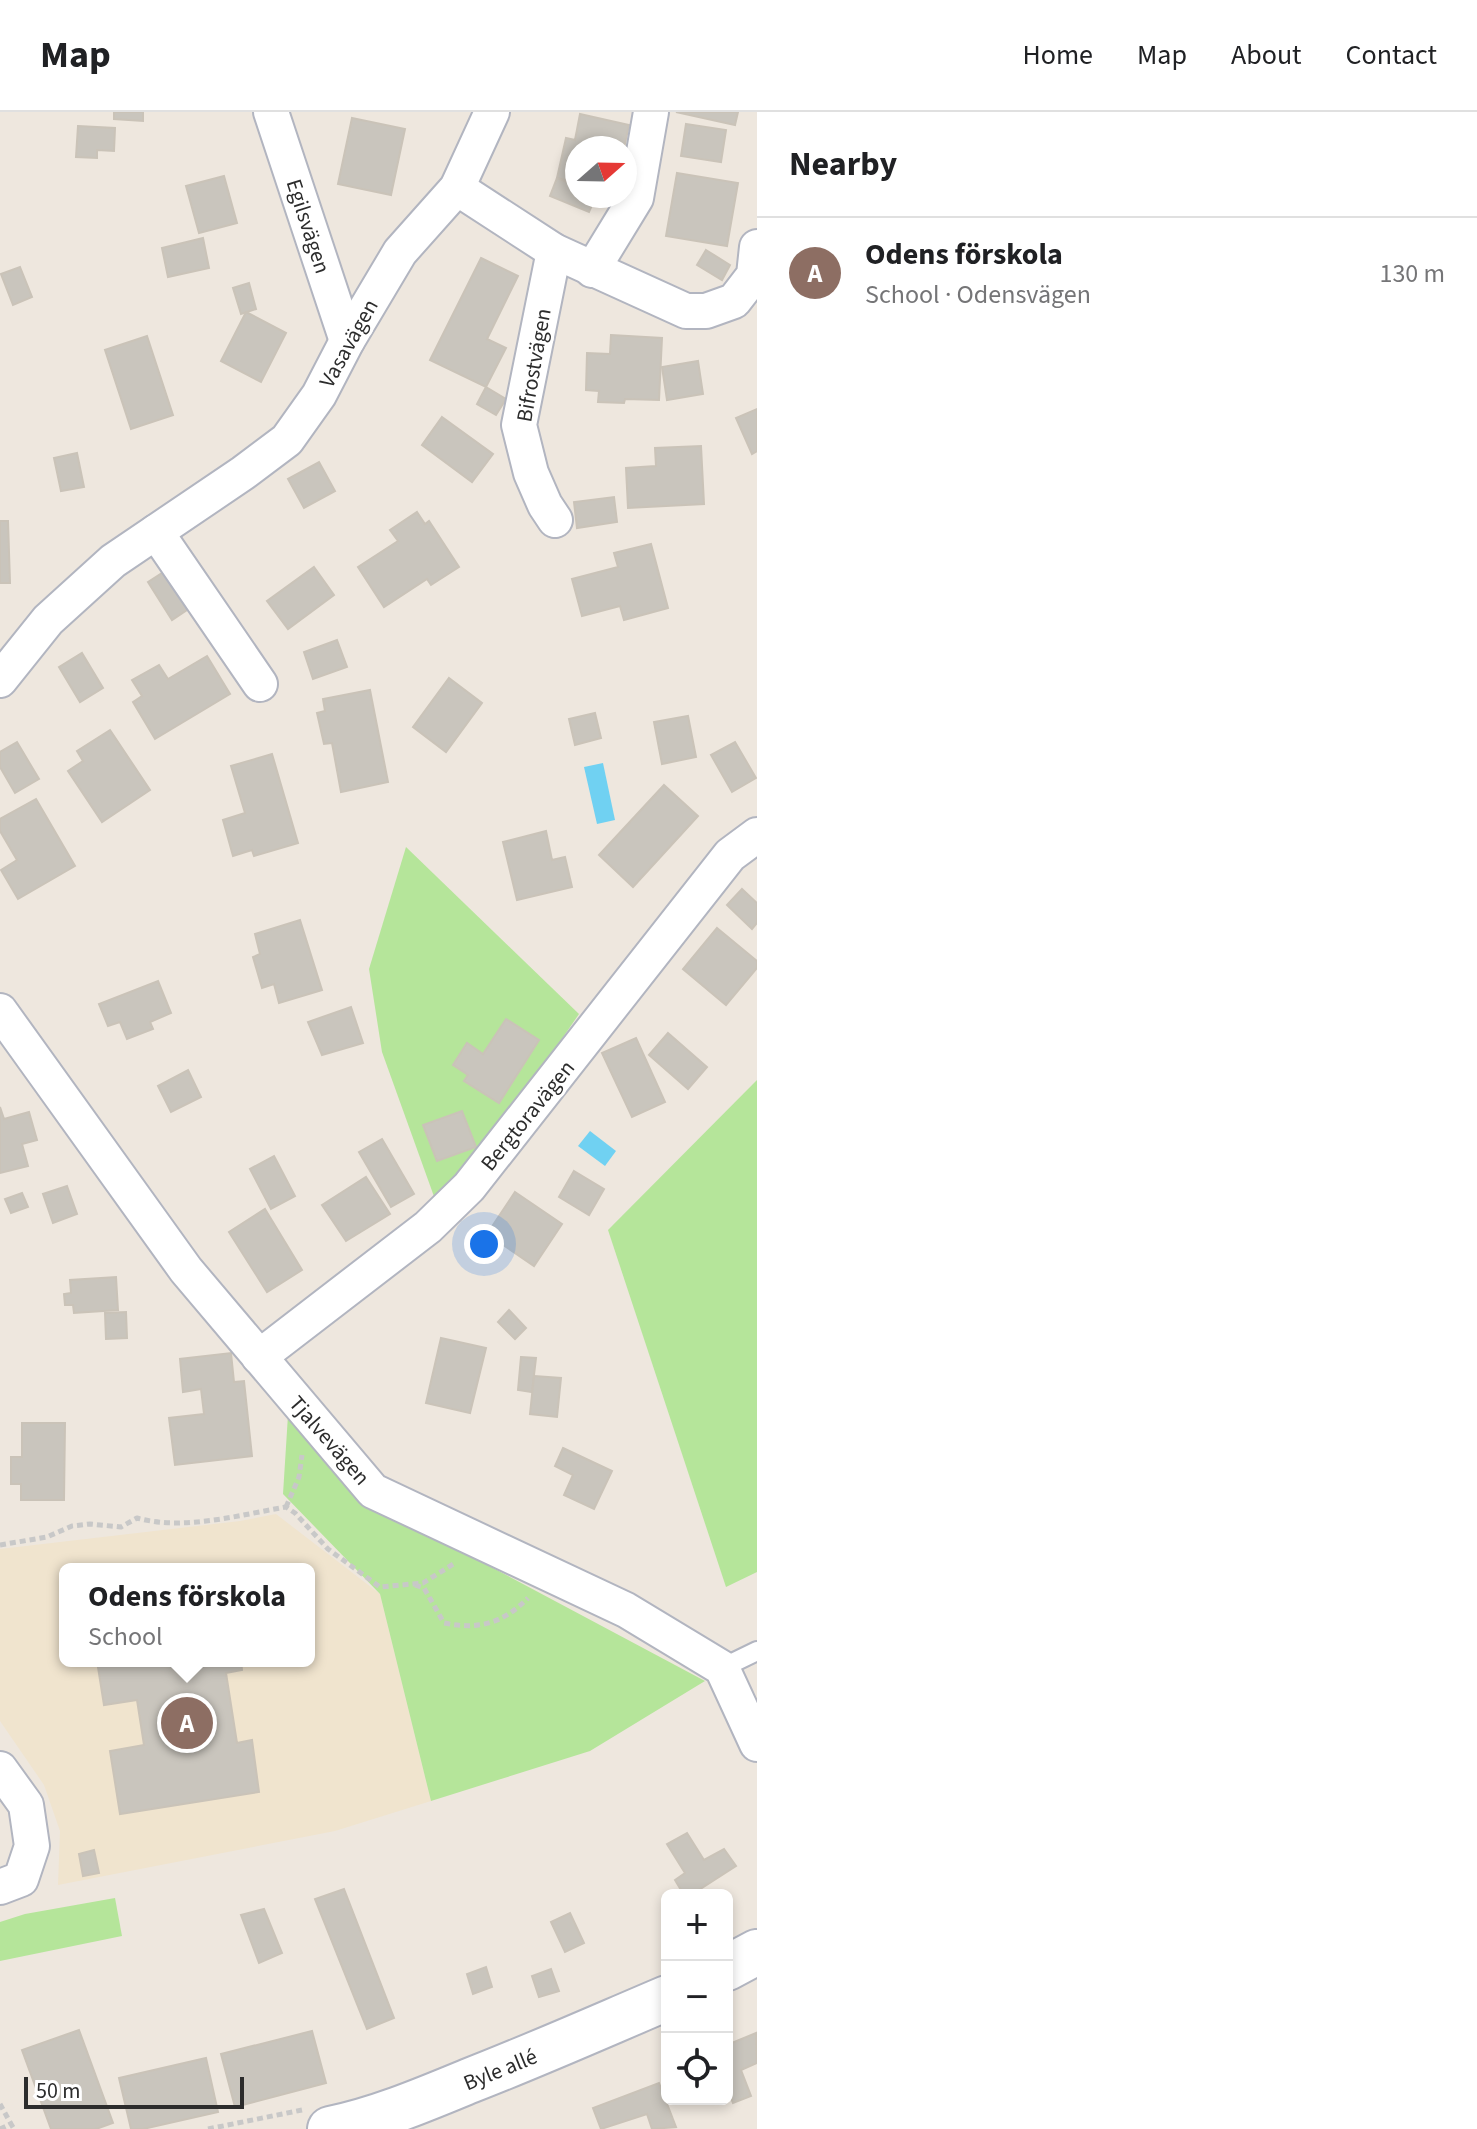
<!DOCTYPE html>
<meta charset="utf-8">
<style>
:root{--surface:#fff;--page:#f2f2f2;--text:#202124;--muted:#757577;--line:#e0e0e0;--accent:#0f766e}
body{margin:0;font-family:"Source Sans 3",sans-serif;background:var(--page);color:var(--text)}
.controls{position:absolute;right:24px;bottom:24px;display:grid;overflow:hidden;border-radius:12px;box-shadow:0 4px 12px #0003}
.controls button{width:72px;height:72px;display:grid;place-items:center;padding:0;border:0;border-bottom:2px solid var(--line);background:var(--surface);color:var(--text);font:40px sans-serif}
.compass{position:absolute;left:565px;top:24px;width:72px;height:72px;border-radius:50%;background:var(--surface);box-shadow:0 4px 12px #0003;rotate:70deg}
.scale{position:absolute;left:24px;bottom:20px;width:220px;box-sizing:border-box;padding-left:8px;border:4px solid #2c2c2c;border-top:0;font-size:22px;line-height:28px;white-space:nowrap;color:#2c2c2c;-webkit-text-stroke:6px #fff;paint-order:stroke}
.you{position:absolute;left:484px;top:1132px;width:28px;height:28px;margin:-20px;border:6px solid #fff;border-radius:50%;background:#1a73e8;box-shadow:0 0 0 12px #1a73e833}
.badge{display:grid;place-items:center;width:52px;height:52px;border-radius:50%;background:var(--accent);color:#fff;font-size:26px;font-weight:700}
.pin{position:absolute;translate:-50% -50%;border:4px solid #fff;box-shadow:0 2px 8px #0006}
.popup{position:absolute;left:59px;top:1451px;width:256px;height:104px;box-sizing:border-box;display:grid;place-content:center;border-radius:12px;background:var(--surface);filter:drop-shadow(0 2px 6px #0005);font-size:26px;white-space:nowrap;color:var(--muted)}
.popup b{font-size:30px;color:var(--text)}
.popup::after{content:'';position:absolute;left:50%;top:100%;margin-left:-16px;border:16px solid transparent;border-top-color:var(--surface)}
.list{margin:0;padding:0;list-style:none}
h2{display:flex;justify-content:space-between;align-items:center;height:104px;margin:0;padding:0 32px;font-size:34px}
h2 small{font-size:26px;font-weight:400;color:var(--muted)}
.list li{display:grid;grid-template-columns:52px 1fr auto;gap:24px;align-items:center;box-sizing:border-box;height:112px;padding:0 32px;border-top:2px solid var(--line)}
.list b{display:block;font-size:30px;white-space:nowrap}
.list p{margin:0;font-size:26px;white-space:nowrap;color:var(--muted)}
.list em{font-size:26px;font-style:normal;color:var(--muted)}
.icon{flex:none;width:44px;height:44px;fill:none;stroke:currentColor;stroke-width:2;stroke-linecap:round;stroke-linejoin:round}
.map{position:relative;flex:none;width:757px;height:2017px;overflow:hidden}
header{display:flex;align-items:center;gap:48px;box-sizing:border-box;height:112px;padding:0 40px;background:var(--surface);border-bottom:2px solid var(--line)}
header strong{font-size:38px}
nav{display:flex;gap:44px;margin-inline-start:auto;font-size:28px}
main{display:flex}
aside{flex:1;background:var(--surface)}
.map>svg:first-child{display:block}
</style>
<header>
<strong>Map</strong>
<nav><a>Home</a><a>Map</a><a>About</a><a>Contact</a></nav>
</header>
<main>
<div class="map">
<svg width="757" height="2017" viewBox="0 0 757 2017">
<rect width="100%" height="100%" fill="#eee7de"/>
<path fill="#f0e4ce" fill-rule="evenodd" d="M276 1402 380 1482 431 1689 335 1719 58 1773 60 1719 44 1673 0 1609V1437L240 1409ZM65 1457H309V1549H65Z"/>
<g fill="#b5e59a">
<polygon points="406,735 579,902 513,998 436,1090 382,940 369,857"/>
<polygon points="757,968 757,1460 726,1475 608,1118"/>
<polygon points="288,1303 401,1407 705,1569 590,1639 431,1689 380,1482 283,1382"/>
<polygon points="115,1786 122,1824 0,1849 0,1810 25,1802"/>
</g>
<g fill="#70d1f2">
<polygon points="603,651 615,708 597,712 584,655"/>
<polygon points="590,1019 616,1039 605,1054 578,1034"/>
</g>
<g fill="#c9c5bd" stroke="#cac3b8" stroke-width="2">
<polygon points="114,0 143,0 143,9 114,7"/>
<polygon points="676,0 738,0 735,13"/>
<polygon points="580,2 629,13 624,36 577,36 577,70 557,66 566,26 575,28"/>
<polygon points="352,6 405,17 391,83 338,72"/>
<polygon points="686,12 726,18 721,50 681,44"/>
<polygon points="78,14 115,16 114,39 97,38 97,46 76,45"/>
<polygon points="677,61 738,71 727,134 666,124"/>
<polygon points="224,64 237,111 199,121 186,74"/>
<polygon points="557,66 577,74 577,84 596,84 589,100 550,84"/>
<polygon points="203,126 209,156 168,165 162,136"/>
<polygon points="706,138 730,153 722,168 697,153"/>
<polygon points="481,146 518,164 487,227 506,236 486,275 430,248"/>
<polygon points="20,155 32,185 13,193 1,162"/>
<polygon points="249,171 256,197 241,202 233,176"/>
<polygon points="246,200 286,221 261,270 221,249"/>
<polygon points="611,223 662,226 659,288 625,287 624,291 598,290 599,279 586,278 587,241 610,242"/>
<polygon points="147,224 173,303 131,317 105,238"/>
<polygon points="698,249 703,282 667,288 662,255"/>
<polygon points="486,275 506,287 496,303 477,292"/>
<polygon points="757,297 757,339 752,342 736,306"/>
<polygon points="442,305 493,342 472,370 422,333"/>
<polygon points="701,334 704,392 628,396 626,356 656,354 655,336"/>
<polygon points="77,341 84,375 61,379 54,346"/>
<polygon points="319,350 335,379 304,396 288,367"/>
<polygon points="614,385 617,410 577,416 574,390"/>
<polygon points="417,400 425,412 429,409 459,455 431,473 427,467 384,495 358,455 398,429 390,418"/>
<polygon points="0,409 8,409 10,471 0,471"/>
<polygon points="651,432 668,496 624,508 620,494 582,504 572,467 618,455 614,441"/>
<polygon points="314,455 334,483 288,517 267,489"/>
<polygon points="168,457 193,494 172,508 148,470"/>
<polygon points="337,528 347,555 313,567 304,540"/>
<polygon points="82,541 103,576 80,590 59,555"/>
<polygon points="207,544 230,582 155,627 133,590 142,584 132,568 159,553 168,567"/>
<polygon points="449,566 482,591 446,640 413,615"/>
<polygon points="370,578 388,670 341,680 332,631 324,632 317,601 325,599 323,587"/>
<polygon points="595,601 601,626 575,633 569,607"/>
<polygon points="688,604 696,645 662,652 654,610"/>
<polygon points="110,618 150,678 102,710 68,659 83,649 77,639"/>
<polygon points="17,630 39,667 15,681 0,655 0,640"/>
<polygon points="735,630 756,666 732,680 711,643"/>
<polygon points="272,642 298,731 254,744 252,738 233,744 223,708 245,701 231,654"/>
<polygon points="664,673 698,704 633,775 599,743"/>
<polygon points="36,687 75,754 18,787 1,758 17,748 0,719 0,707"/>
<polygon points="546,719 552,748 565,745 572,775 517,788 503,730"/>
<polygon points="742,777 757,791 757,811 752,817 727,793"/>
<polygon points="300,808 322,878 279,891 274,872 262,876 253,845 260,842 255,822"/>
<polygon points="717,816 757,849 757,856 726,893 683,857"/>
<polygon points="158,869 171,901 150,910 153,917 127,927 120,910 108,914 99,892"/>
<polygon points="351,895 363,931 322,943 308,910"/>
<polygon points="506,907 539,928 499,991 464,969 468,963 453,953 467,931 483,942"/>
<polygon points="668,921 707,955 688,977 649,943"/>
<polygon points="636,926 665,990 632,1005 602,941"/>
<polygon points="188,958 201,985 171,1000 158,974"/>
<polygon points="0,995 4,1007 29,1000 37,1028 22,1032 28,1054 0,1061"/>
<polygon points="462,999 476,1035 437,1049 423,1013"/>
<polygon points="382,1027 414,1082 391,1095 359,1040"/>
<polygon points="274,1044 295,1084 271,1097 250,1057"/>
<polygon points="574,1059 604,1077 589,1103 559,1085"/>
<polygon points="366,1065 390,1102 346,1129 322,1093"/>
<polygon points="67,1074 77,1102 53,1111 43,1082"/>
<polygon points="515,1080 562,1112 534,1154 487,1122"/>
<polygon points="22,1081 28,1095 11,1101 5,1087"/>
<polygon points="265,1097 302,1158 267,1180 229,1120"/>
<polygon points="116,1165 118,1198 74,1201 73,1193 65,1193 64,1182 71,1181 70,1168"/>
<polygon points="509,1198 526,1216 515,1227 498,1210"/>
<polygon points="126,1200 127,1226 106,1227 105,1201"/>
<polygon points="441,1226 486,1236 470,1301 426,1291"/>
<polygon points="231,1241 234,1270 244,1269 252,1344 175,1353 169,1306 204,1302 201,1277 183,1280 180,1247"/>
<polygon points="521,1245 536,1246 532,1280 518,1278"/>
<polygon points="534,1264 561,1266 557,1305 530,1302"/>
<polygon points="22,1311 65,1311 64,1388 21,1388 21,1372 11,1372 11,1345 22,1345"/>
<polygon points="563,1336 612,1359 594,1397 564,1383 573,1363 555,1354"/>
<polygon points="97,1549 241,1549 242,1558 226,1561 237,1631 252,1628 259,1680 120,1702 110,1639 144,1633 137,1588 104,1593"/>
<polygon points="687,1721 704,1748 724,1737 736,1754 691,1783 684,1783 675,1768 685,1761 667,1732"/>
<polygon points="94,1738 99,1761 83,1764 79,1742"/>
<polygon points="344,1777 394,1906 367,1917 315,1787"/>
<polygon points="264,1797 282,1841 259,1851 241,1803"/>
<polygon points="570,1801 584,1831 565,1840 551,1810"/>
<polygon points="486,1855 492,1875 473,1882 467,1862"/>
<polygon points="551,1857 559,1879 539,1885 532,1864"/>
<polygon points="79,1918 113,2011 96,2017 51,2017 22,1938"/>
<polygon points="312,1919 326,1971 235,1995 221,1942"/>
<polygon points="756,1921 757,1951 741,1958 751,1984 733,1991 727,1976 727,1933"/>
<polygon points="206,1946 218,2000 143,2017 131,2017 119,1966"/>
<polygon points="659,1971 676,2015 652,2017 647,2002 601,2017 593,1996"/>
</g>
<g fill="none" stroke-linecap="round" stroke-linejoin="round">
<defs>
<polyline id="lane" points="722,1556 757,1539"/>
<g id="street">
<polyline points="271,0 347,229"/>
<polyline points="457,76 554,139 686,199 706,199 734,189 754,163 757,135"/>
<polyline points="554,139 519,313 531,361 545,393 555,408"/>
<polyline points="592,158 636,86 651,0"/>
<polyline points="156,420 260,572"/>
<polyline points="0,568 48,508 113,449 243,361 287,328 319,283 347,229 400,140 457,76 492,0"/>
<polyline points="0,899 186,1158 373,1379 626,1498 722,1556 757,1632"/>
<polyline points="259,1245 428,1115 469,1075 730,743 757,723"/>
<polyline points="0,1657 26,1693 32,1734 21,1767 0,1775"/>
</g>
<g id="secondary">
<polyline points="727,1856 757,1840"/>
<path d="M330 2017C378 2007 423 1988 469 1969 536 1943 601 1914 667 1886"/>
</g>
</defs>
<use href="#lane" stroke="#b2b5c0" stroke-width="22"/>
<use href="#street" stroke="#b2b5c0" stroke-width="38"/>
<use href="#secondary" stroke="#b2b5c0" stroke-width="48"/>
<g stroke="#c8c8c8" stroke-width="5" stroke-dasharray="6 4" stroke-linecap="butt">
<polyline points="286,1395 299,1365 302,1343"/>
<path d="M0 1433 47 1425 72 1414 90 1412 121 1415 137 1406C184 1419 239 1403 286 1395L295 1401 328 1437 380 1475 423 1471 455 1451"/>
<path d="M415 1473 424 1476 444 1511C478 1518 502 1512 528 1486"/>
<polyline points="0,1992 11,2012"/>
<polyline points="0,2017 11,2012 14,2017"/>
<polyline points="208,2017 302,1998"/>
</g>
<use href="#lane" stroke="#fff" stroke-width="18"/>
<use href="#street" stroke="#fff" stroke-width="34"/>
<use href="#secondary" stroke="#fff" stroke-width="44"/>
</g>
<g text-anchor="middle" stroke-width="6" stroke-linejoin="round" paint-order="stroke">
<g font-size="22" fill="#2c2c2c" stroke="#fff">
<text transform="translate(309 114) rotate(72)" y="8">Egilsvägen</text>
<text transform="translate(348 231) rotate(-61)" y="8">Vasavägen</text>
<text transform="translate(533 253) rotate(-80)" y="8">Bifrostvägen</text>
<text transform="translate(527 1003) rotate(-51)" y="8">Bergtoravägen</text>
<text transform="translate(330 1328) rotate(49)" y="8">Tjalvevägen</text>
<text transform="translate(500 1957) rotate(-22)" y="8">Byle allé</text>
</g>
</g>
</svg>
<div class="controls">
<button>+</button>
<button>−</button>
<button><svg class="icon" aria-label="locate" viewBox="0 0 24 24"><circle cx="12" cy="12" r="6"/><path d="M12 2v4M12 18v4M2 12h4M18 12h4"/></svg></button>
</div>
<svg class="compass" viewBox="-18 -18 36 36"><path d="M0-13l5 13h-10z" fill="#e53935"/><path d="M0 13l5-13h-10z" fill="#757577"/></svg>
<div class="scale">50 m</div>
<div class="you"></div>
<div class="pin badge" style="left:187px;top:1611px;background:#8d6e63">A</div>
<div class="popup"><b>Odens förskola</b>School</div>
</div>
<aside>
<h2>Nearby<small></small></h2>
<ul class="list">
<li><span class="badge" style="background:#8d6e63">A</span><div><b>Odens förskola</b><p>School · Odensvägen</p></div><em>130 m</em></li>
</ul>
</aside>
</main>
